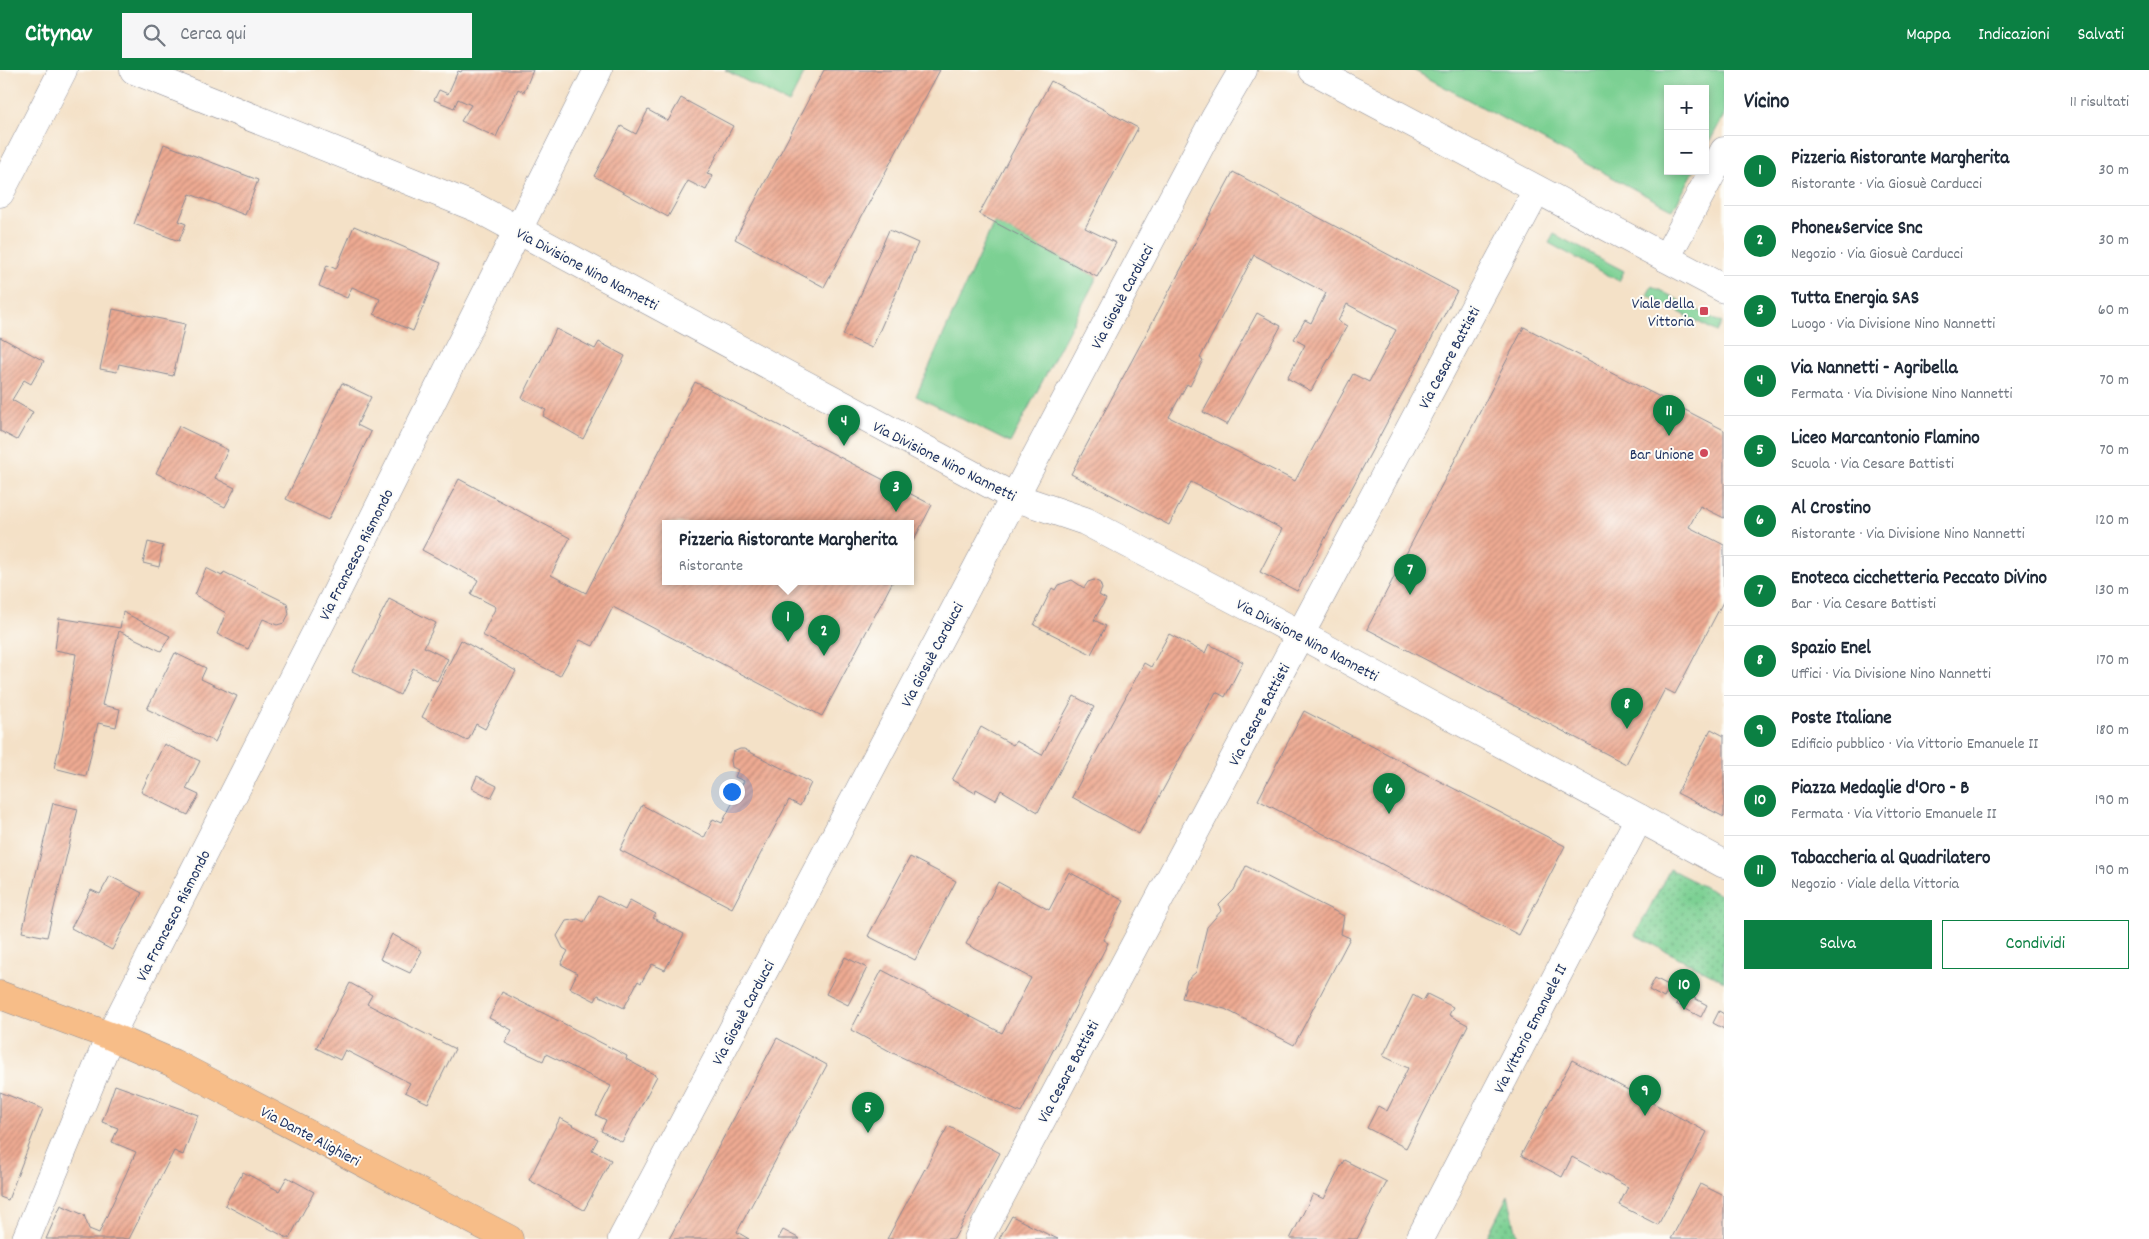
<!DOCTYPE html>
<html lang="it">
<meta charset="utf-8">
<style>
:root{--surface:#fff;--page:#f6f6f7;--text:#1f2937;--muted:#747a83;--line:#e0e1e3;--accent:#0b8043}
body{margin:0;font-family:Dekko,sans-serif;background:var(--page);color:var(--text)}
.controls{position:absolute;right:15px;top:15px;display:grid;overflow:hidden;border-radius:0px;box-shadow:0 2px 8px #0003}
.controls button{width:45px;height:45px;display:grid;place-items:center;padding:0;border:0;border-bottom:1px solid var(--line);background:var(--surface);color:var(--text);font:25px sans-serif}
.you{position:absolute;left:731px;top:721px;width:18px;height:18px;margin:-12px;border:4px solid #fff;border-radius:50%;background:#1a73e8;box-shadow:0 0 0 8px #1a73e833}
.badge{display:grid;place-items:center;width:32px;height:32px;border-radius:50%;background:var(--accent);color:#fff;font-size:16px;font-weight:700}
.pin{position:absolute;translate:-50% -41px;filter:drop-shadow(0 1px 2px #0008)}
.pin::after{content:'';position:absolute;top:26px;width:18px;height:15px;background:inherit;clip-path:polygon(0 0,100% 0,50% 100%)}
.popup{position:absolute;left:662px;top:450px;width:252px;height:65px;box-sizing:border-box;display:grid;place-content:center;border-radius:0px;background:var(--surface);filter:drop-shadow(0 1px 4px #0005);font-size:16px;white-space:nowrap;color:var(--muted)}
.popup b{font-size:19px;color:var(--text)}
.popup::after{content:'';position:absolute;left:50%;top:100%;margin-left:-10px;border:10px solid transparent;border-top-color:var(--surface)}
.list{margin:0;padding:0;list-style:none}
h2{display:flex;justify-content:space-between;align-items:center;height:65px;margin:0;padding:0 20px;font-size:21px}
h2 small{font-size:16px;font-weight:400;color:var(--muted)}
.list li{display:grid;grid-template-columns:32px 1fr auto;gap:15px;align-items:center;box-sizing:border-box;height:70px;padding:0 20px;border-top:1px solid var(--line)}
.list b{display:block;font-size:19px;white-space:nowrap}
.list p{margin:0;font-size:16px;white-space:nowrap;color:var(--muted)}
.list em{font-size:16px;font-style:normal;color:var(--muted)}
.actions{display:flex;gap:10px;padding:15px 20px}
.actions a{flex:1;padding:11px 0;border:1px solid var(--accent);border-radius:0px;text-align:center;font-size:18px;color:var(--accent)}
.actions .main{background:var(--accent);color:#fff}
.icon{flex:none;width:28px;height:28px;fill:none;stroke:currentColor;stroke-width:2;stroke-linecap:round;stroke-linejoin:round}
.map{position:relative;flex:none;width:1724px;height:1169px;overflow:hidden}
header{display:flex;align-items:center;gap:30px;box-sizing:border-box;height:70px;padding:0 25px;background:var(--accent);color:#fff}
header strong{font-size:24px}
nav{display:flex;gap:28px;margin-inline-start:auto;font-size:18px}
.search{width:350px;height:45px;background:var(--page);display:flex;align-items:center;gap:12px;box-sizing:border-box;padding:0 18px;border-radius:0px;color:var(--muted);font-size:19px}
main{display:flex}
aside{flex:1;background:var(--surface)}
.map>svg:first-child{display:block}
</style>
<header>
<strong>Citynav</strong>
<div class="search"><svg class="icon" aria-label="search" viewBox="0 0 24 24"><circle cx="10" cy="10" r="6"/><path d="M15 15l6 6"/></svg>Cerca qui</div>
<nav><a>Mappa</a><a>Indicazioni</a><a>Salvati</a></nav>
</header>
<main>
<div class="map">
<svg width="1724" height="1169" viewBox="0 0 1724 1169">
<defs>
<pattern id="grass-dots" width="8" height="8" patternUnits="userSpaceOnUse" patternTransform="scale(1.25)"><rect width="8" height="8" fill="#7cd093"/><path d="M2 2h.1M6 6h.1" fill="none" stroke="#65a97b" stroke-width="1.8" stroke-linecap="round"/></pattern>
<pattern id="building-hatch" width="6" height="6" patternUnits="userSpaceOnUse" patternTransform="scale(1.25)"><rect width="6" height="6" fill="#eeaa92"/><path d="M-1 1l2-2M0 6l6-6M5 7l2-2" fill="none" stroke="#c08b7a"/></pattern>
</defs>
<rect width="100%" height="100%" fill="#fdfcf7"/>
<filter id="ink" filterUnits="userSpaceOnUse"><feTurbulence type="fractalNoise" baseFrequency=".02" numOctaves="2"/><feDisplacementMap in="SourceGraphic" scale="10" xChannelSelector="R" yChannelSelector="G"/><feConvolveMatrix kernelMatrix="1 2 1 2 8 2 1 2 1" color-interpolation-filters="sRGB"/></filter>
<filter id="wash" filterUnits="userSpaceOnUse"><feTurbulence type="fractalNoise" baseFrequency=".0096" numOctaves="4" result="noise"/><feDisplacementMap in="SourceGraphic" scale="20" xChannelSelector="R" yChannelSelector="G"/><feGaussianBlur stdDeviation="1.12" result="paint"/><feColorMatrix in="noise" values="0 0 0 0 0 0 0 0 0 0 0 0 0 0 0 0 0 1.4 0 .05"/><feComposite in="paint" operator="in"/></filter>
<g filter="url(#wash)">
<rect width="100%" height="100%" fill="#f4e1c7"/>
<g fill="url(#grass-dots)" stroke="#4c8078">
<polygon points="1670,799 1724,827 1724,911 1635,865"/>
<polygon points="1508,1125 1518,1169 1486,1169"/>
</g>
<g fill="#7cd093" stroke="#4c8078">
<polygon points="725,0 806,0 789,33"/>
<polygon points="1413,0 1724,0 1724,45 1705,80 1705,19 1668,19 1668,101 1694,101 1673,140"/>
<polygon points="994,152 1097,207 1010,373 916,326"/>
<polygon points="1554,164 1624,201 1619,211 1549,173"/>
<polygon points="1652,216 1722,253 1717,262 1647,225"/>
</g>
<g id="blocks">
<g fill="url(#building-hatch)" fill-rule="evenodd">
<polygon points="462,0 533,0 524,22 518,19 496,67 461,51 471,35 458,29 454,38 434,30 439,20 448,24 458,1 461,2"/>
<polygon points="824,0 940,0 824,217 735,169"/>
<polygon points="1051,11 1138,58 1085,158 1116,173 1097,207 979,144"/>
<polygon points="681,28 733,56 707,104 713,106 706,120 688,111 668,147 594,106 621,56 636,64 648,40 668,51"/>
<polygon points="164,74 258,110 245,145 190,124 179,151 186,154 179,171 134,154"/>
<path d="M1233 102 1457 221 1297 521 1260 502 1282 459 1191 412 1169 455 1071 404ZM1254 185 1326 223 1311 253 1305 250 1294 269 1305 275 1287 308 1311 321 1347 256 1338 251 1347 234 1396 260 1369 312 1353 304 1295 411 1169 347 1187 314 1190 316 1203 290 1200 288Z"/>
<polygon points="354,156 441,193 413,261 374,244 380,229 352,217 347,228 319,216 327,195 336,199"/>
<polygon points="889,160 918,173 872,278 843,265"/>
<polygon points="113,239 185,254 173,306 119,294 117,302 100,299"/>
<polygon points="1257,243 1281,256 1227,355 1203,342"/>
<polygon points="1524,257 1724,360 1724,448 1700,436 1689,457 1724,475 1724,530 1675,624 1665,619 1626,694 1367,559"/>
<polygon points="556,259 595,279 599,272 625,286 583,369 543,346 546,340 522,328"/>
<polygon points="0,267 44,291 31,314 24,310 12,330 33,342 17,370 0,361"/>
<polygon points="695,312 932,435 910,477 910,453 666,453 666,511 893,511 822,646 613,537 593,576 580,570 560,606 482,565 496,537 471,524 478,510 422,480 459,409 570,468 551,505 586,523"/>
<polygon points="342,313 371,327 357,355 371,362 328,450 286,429"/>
<polygon points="179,356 228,380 215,408 235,418 225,437 156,403"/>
<polygon points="148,472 163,476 159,497 143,493"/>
<polygon points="206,498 222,506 224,502 287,533 289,544 284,553 277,555 263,549 248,579 217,564 226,543 195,525"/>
<polygon points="1072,510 1084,518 1088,512 1094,510 1100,513 1102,519 1099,525 1106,529 1094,550 1106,556 1091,584 1034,555 1052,518 1055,520 1058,515"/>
<polygon points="389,529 436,553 424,577 448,589 437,611 413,598 400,625 352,601"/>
<polygon points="123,542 170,566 161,581 119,561 102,635 120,639 116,657 98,653 86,706 54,698 62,667 76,584 55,580 59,548 120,558"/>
<polygon points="1169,564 1205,583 1209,574 1243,592 1225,627 1216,622 1139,764 1072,727 1144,593 1151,597"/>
<polygon points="461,570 516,601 485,659 476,654 469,669 465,670 422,647"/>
<polygon points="175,583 206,598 201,609 237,626 215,672 147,639"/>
<polygon points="1074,626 1094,637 1038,742 1001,720 996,730 976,719 975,723 952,710 981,657 1013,675 1016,671 1042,685"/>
<polygon points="1304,641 1565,776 1519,865 1258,730"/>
<polygon points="1711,659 1724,666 1724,747 1677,723"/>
<polygon points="164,674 200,691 186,719 199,725 188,745 141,722"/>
<polygon points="740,679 744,679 811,713 800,736 789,730 732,838 620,780 642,735 704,768 713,749 722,753 744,711 735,707 738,700 732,697 731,690 733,682"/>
<polygon points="477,706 497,716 491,728 472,718"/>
<polygon points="53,733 78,739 47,867 22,862"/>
<polygon points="910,787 956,811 915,890 868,866"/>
<polygon points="1246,796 1344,846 1341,864 1350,868 1294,975 1225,939 1182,928 1187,910 1196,902 1207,857 1221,841 1219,835 1234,820"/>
<polygon points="1069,802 1124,831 1103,870 1108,873 1021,1043 895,984 851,960 882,900 1002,963 1031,908 966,874 998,812 1049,840"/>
<polygon points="110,806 142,823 112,880 71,858 91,820 100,824"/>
<polygon points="598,826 625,840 630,830 656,844 653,848 684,864 665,900 652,894 641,913 638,911 624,938 598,925 595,931 570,918 577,903 561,894 568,881 563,878 557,866 566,851 578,849 584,852"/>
<polygon points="392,864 422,881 410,903 380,889"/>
<polygon points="845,887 867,898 848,935 826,924"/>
<polygon points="1655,908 1670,916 1664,928 1649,920"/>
<polygon points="350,913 372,925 367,934 455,979 428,1033 405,1022 410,1013 345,980 340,990 316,978"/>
<polygon points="502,922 627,986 626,989 657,1006 622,1072 601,1061 606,1050 596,1045 611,1016 546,984 543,991 505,973 512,960 489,948"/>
<polygon points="1683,922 1707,935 1701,947 1676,934"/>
<polygon points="1427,924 1453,937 1449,945 1468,955 1406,1078 1367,1058 1378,1036 1387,1041 1408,998 1383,986 1413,925 1423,931"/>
<polygon points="1719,941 1724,944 1724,959 1713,953"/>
<polygon points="777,968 827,995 737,1162 749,1169 669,1169"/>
<polygon points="1572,990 1707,1062 1658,1155 1619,1135 1628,1117 1572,1087 1562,1107 1521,1085"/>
<polygon points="115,1015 198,1045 183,1085 174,1081 129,1169 46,1169 61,1135 84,1145 89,1159 99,1163 136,1082 112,1072 118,1058 102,1052"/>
<polygon points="0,1022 43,1039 8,1130 0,1127"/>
<polygon points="560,1048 598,1069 592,1080 611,1090 584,1140 529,1110"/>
<polygon points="948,1056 1000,1083 954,1169 887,1169"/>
<polygon points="1344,1090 1387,1112 1357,1169 1290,1169 1313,1124 1324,1129"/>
<polygon points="243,1102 279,1121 287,1107 314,1122 289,1169 225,1135"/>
<polygon points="1700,1114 1724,1126 1724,1169 1671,1169"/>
<polygon points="1012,1146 1047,1164 1058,1169 999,1169"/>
<polygon points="783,1160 800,1169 778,1169"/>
</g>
</g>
</g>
<g filter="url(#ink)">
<use href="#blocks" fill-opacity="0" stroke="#888892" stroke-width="1"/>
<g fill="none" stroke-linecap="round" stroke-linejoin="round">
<defs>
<g id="minor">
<polyline points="134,0 477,138 1014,427 1085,451 1268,547 1724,794"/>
<polyline points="1313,0 1724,219"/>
<polyline points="0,123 63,0"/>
<polyline points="1666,188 1724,81"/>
<polyline points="26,1169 110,966 334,527 598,0"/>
<polyline points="622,1169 1215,48 1243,0"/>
<polyline points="978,1169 1537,120"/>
<polyline points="1420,1169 1639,748"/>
</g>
<polyline id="major" points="0,925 110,966 173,993 509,1169"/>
</defs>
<use href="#minor" stroke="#888892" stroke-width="29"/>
<use href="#major" stroke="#888892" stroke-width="29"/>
<use href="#minor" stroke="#fff" stroke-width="28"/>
<use href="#major" stroke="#f7bd88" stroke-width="28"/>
</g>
</g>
<g fill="#d1495b" stroke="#fdfcf7" stroke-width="2">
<rect x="1699" y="236" width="10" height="10" rx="2.5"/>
<circle cx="1704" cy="383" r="5"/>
</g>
<g text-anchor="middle" stroke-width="4" stroke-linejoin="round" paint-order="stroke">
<g font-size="16" fill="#1b2f5e" stroke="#fdfcf7">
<text transform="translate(588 198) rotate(28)" y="6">Via Divisione Nino Nannetti</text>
<text transform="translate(1121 226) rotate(-62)" y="6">Via Giosuè Carducci</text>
<text transform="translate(1448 287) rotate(-62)" y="6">Via Cesare Battisti</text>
<text transform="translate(945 390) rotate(27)" y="6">Via Divisione Nino Nannetti</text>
<text transform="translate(355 484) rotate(-63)" y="6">Via Francesco Rismondo</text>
<text transform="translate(1308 569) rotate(28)" y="6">Via Divisione Nino Nannetti</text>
<text transform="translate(931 584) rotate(-62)" y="6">Via Giosuè Carducci</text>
<text transform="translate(1258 644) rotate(-62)" y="6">Via Cesare Battisti</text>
<text transform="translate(172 845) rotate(-63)" y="6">Via Francesco Rismondo</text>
<text transform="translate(742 942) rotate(-62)" y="6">Via Giosuè Carducci</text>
<text transform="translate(1529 958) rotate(-63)" y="6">Via Vittorio Emanuele II</text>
<text transform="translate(1067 1001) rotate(-62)" y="6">Via Cesare Battisti</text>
<text transform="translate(311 1065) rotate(28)" y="6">Via Dante Alighieri</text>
</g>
<g font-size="16" fill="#1b2f5e" stroke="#fdfcf7" text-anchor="end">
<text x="1694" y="238">Viale della<tspan x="1694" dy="18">Vittoria</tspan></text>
<text x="1694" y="389">Bar Unione</text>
</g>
</g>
</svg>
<div class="controls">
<button>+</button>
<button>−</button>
</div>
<div class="you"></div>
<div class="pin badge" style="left:788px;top:572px">1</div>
<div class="popup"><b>Pizzeria Ristorante Margherita</b>Ristorante</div>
<div class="pin badge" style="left:824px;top:586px">2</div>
<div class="pin badge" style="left:896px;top:442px">3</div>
<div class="pin badge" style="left:844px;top:376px">4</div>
<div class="pin badge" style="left:868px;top:1063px">5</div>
<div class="pin badge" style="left:1389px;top:744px">6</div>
<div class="pin badge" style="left:1410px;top:525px">7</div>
<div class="pin badge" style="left:1627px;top:659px">8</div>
<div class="pin badge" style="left:1645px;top:1046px">9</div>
<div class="pin badge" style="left:1684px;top:940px">10</div>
<div class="pin badge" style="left:1669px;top:366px">11</div>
</div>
<aside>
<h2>Vicino<small>11 risultati</small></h2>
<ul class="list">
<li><span class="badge">1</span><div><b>Pizzeria Ristorante Margherita</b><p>Ristorante · Via Giosuè Carducci</p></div><em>30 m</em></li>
<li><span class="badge">2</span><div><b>Phone&amp;Service Snc</b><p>Negozio · Via Giosuè Carducci</p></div><em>30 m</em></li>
<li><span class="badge">3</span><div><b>Tutta Energia SAS</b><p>Luogo · Via Divisione Nino Nannetti</p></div><em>60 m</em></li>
<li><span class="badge">4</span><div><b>Via Nannetti - Agribella</b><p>Fermata · Via Divisione Nino Nannetti</p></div><em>70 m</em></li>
<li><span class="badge">5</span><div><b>Liceo Marcantonio Flamino</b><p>Scuola · Via Cesare Battisti</p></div><em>70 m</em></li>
<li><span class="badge">6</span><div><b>Al Crostino</b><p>Ristorante · Via Divisione Nino Nannetti</p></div><em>120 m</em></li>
<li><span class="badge">7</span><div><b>Enoteca cicchetteria Peccato DiVino</b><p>Bar · Via Cesare Battisti</p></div><em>130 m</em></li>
<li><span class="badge">8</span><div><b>Spazio Enel</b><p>Uffici · Via Divisione Nino Nannetti</p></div><em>170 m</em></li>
<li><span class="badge">9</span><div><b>Poste Italiane</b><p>Edificio pubblico · Via Vittorio Emanuele II</p></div><em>180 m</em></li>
<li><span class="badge">10</span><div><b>Piazza Medaglie d'Oro - B</b><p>Fermata · Via Vittorio Emanuele II</p></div><em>190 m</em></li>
<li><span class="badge">11</span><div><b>Tabaccheria al Quadrilatero</b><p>Negozio · Viale della Vittoria</p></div><em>190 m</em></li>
</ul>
<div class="actions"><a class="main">Salva</a><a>Condividi</a></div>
</aside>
</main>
